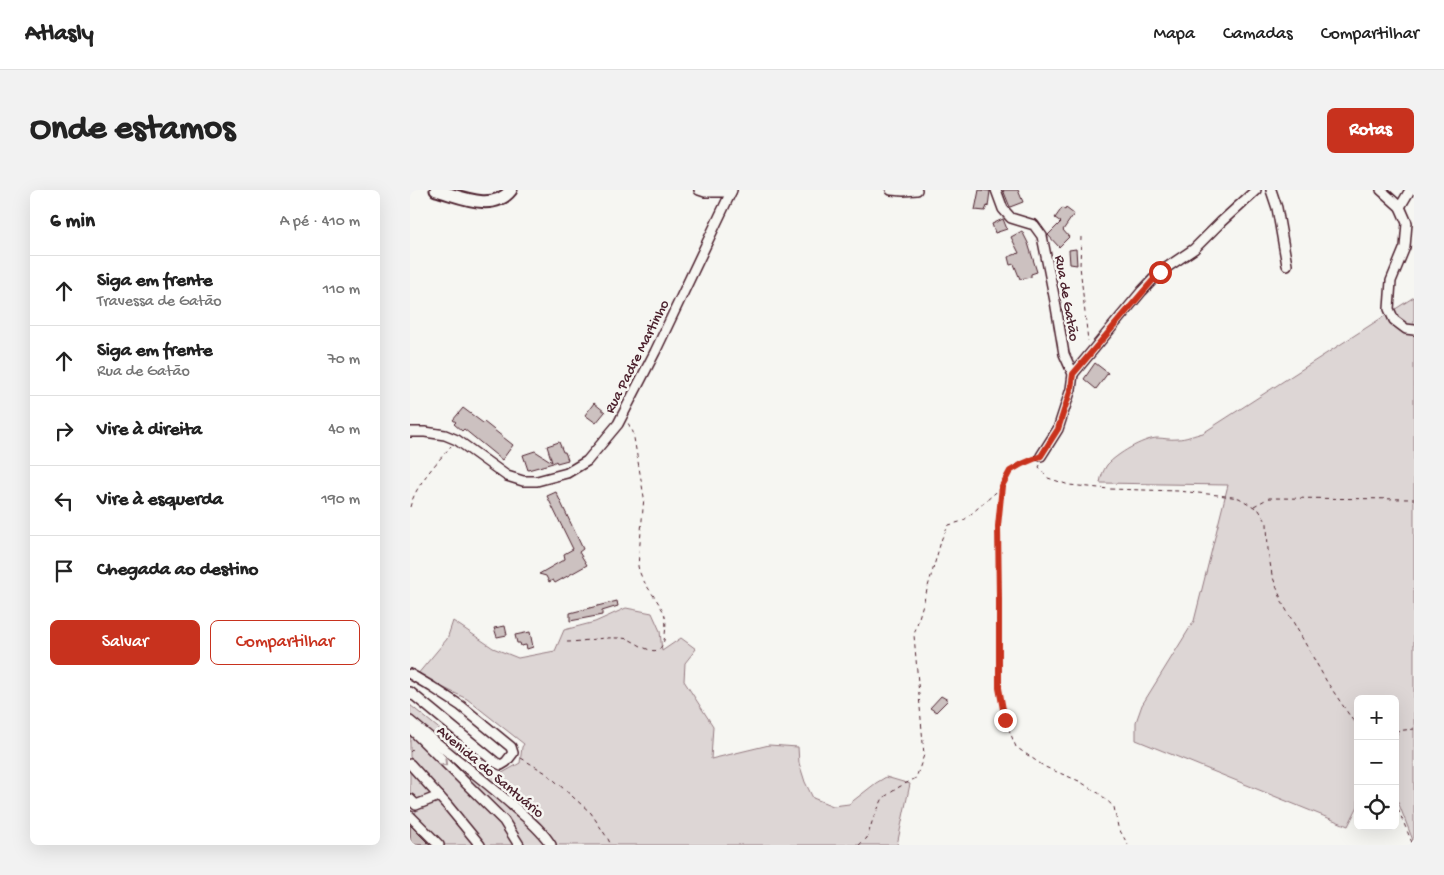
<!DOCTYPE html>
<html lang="pt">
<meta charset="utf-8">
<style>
:root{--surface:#fff;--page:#f2f2f2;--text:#222;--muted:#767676;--line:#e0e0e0;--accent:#c8321e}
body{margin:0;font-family:"Gochi Hand",sans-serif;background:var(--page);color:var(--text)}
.controls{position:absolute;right:15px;bottom:15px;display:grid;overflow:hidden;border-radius:8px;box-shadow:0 5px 20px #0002}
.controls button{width:45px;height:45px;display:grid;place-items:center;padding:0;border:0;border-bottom:1px solid var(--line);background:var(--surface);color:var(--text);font:25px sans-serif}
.stop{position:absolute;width:15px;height:15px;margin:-11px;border:4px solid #c8321e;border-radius:50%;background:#fff}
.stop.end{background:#c8321e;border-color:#fff;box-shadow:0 1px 5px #0008}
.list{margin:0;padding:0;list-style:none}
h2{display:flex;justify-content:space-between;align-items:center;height:65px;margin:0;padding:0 20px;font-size:21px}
h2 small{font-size:16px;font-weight:400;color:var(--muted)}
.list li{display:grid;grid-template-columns:32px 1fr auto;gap:15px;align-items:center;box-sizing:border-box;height:70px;padding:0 20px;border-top:1px solid var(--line)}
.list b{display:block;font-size:19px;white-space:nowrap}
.list p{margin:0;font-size:16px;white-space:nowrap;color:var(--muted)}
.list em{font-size:16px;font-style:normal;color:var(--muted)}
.actions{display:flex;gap:10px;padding:15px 20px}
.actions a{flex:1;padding:11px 0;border:1px solid var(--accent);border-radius:8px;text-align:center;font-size:18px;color:var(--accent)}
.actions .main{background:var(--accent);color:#fff}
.icon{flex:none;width:28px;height:28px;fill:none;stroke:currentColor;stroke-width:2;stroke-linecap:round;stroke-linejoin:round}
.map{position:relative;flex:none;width:1004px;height:655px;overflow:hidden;border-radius:8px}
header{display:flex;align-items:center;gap:30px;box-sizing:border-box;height:70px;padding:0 25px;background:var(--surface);border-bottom:1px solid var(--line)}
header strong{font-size:24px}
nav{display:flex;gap:28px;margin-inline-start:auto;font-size:18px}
.intro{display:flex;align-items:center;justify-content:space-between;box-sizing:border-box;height:120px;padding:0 30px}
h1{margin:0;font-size:35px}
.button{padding:12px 22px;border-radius:8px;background:var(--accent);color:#fff;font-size:18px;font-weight:700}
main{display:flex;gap:30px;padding:0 30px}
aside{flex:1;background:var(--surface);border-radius:8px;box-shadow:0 5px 20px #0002}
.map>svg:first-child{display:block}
</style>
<header>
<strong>Atlasly</strong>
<nav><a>Mapa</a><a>Camadas</a><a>Compartilhar</a></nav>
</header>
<div class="intro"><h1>Onde estamos</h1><a class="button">Rotas</a></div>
<main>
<aside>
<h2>6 min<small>A pé · 410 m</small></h2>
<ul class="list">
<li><svg class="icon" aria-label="ahead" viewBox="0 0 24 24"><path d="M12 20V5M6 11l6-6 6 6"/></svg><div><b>Siga em frente</b><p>Travessa de Gatão</p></div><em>110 m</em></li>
<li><svg class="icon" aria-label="ahead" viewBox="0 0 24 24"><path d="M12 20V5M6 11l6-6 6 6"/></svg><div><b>Siga em frente</b><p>Rua de Gatão</p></div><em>70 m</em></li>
<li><svg class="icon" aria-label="right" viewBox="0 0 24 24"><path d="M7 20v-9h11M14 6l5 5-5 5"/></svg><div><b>Vire à direita</b></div><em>40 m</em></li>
<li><svg class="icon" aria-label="left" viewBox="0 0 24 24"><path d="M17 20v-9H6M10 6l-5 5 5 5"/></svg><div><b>Vire à esquerda</b></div><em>190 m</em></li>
<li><svg class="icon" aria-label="arrive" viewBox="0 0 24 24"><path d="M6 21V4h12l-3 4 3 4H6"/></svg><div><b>Chegada ao destino</b></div></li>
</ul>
<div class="actions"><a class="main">Salvar</a><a>Compartilhar</a></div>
</aside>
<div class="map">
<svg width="1004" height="655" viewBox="0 0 1004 655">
<rect width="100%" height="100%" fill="#f6f6f2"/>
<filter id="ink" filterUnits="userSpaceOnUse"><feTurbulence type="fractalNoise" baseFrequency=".02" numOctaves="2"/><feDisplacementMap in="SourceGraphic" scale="10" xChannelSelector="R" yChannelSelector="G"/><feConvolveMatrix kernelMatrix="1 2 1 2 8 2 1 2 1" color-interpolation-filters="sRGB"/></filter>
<g filter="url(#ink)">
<g fill="#ddd6d5" stroke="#947a80">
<path d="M1004 107V653L985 604V509H948V616L938 636 726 550V532L732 515 784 431 818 295 690 293C691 286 693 281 697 275 707 264 732 249 747 248 754 248 760 250 767 249 776 249 784 245 793 243Z"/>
<polygon points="216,418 242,423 250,441 252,461 271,448 286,459 275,473 274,491 303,536 301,569 359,555 388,557 389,573 395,592 403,608 423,616 439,614 466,593 476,587 500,594 487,655 35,655 5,624 7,619 36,606 0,567 0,515 87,586 110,573 112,557 114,554 57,509 7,485 37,449 43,431 83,458 108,468 145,461 154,440 185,432"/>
<polygon points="0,580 23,604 4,611 0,607"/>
</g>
<g fill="#ccc1c0" stroke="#4a1f2b">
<polygon points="569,0 580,1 578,17 577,16 575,21 565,20"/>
<polygon points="593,0 608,0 613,12 600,17"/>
<polygon points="652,18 655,20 656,18 664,24 653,40 659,47 649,57 638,45 651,32 645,28"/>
<polygon points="593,29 597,39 585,43 582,34"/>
<polygon points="612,41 618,53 627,82 621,84 621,87 610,89 604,74 600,75 598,67 609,63 601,47"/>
<polygon points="666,59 667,75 660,74 659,60"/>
<polygon points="685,173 698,183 686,199 674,189"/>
<polygon points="184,213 195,222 186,233 175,225"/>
<polygon points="53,218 73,233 74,232 103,255 92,270 54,239 52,241 44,234 46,232 43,230"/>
<polygon points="149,252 153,262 155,262 158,270 147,273 146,271 143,273 118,280 113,265 125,261 142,272 137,256"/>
<polygon points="146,302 173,359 169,362 177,375 145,393 143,390 139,392 136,386 129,384 155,369 154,364 163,359 137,306"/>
<polygon points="207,411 208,416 192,421 192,425 160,431 160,423"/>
<polygon points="95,436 97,445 87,447 84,438"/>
<polygon points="120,442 123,457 117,459 116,455 111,456 110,453 107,453 105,445"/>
<polygon points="531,506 538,510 526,522 520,518"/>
<polygon points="0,635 20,655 0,655"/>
</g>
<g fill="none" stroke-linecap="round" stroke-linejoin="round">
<defs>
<g id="minor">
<polyline points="289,0 295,2 321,2"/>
<polyline points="481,0 493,1 507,0"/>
<polyline points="586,0 593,19 601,28 624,35 632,46 645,111 654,164 663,184 661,199 648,239 631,266"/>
<polyline points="861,0 867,18 877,75"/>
<polyline points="971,0 990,17 997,33 995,57 981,91 979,119 984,130 996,139 1004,140"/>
<polyline points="990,17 1000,0"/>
<polyline points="663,184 732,101 750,82 784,59 811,32 846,0"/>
<polyline points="0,242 15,242 35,245 47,250 97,286 113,291 127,291 157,283 177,271 208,234 245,162 322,0"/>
<polyline points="0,484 22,497 51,516 101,557 103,563 96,572 91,575 85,572 0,502"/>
<path d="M0 531C33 559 68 585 101 614 115 627 131 639 141 655"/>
<polyline points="0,538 94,631 109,655"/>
<polyline points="0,574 38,616 70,655"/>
<polyline points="0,609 6,615 29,606"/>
<polyline points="0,626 29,655"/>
</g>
<path id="major" d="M26 0C49 6 83 23 101 0"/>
</defs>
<use href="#minor" stroke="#4a1f2b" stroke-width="12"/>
<use href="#major" stroke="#4a1f2b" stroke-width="15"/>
<g stroke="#4a1f2b" stroke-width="1" stroke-dasharray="4 4" stroke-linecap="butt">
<polyline points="671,47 670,76 678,151"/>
<polyline points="624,269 612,273 600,281 592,296 588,336 589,409 589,498 595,530 606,557 635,577 669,591 690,604 704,617 708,637 718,655"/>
<polyline points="630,275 629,277 638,288 659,295 699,299 768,301 808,305 829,308 849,320 857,333 858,360 862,385 873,414 917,492 948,538"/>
<polyline points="844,316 859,308 1004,309"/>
<path d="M0 317C6 294 26 274 41 256"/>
<path d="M157 452C173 452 189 447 206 448 210 448 214 448 218 449 232 455 251 474 255 445 256 435 257 428 252 419 244 404 231 392 228 376L234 307 223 242 218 233"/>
<polyline points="985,541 1004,539"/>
<polyline points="985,547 990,542"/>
<polyline points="0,562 5,557"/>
<polyline points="111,568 136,583 181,623 198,649 201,655"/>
<polyline points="985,612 1003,655"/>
<polyline points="449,655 457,648 463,629 473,608 489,597 506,588 514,565 504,445 532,348 539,335 553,331 592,297"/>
</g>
<use href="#minor" stroke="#f6f6f2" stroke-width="9"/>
<use href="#major" stroke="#f6f6f2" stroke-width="11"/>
</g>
<defs><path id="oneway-chevron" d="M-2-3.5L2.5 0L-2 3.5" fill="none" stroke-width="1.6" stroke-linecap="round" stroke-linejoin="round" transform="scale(1.25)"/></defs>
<use stroke="#a99598" href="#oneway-chevron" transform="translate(34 573) rotate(46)"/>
</g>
<g fill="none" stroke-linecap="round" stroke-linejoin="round" filter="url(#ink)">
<polyline stroke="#c8321e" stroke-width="6" points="595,530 589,498 589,409 588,336 592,296 600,281 612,274 631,266 648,239 661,199 663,184 750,82"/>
</g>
<g text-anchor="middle" stroke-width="5" stroke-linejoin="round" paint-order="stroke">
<g font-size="15" fill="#4a1f2b" stroke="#f6f6f2">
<text transform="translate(658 108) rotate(80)" y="5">Rua de Gatão</text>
<text transform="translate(226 166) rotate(-63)" y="5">Rua Padre Martinho</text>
<text transform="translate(81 581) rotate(40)" y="5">Avenida do Santuário</text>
</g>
</g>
</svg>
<div class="controls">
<button>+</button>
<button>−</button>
<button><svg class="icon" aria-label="locate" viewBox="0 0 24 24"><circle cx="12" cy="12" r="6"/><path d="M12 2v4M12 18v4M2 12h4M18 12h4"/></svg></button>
</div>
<div class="stop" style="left:750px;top:82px"></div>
<div class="stop end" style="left:595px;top:530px"></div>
</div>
</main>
